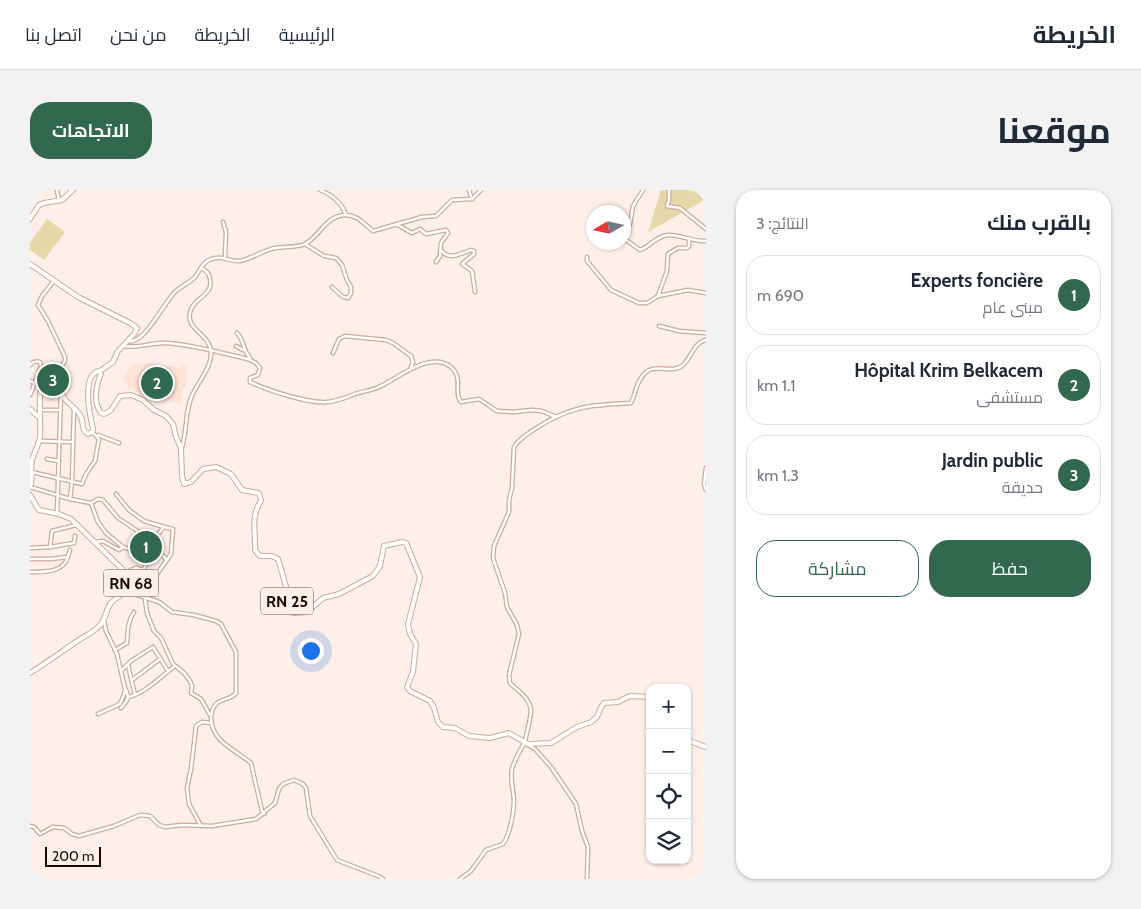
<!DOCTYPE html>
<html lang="ar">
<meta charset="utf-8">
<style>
:root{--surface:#fff;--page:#f2f2f3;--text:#1f2937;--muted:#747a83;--line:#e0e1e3;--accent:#32684e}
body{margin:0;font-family:Cabin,Cairo,sans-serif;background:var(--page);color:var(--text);direction:rtl}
.controls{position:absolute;right:15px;bottom:15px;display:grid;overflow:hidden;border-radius:10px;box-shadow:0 1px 4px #0004}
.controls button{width:45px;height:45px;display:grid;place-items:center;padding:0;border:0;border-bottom:1px solid var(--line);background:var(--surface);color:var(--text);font:25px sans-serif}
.compass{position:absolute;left:556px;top:15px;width:45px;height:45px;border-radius:50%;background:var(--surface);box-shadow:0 1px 4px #0004;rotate:261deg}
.scale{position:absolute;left:15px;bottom:12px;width:56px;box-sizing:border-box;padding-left:5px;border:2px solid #170b06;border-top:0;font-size:14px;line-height:18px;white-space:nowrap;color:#170b06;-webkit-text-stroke:4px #feefe8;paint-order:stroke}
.you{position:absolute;left:280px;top:460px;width:18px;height:18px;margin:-12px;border:4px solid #fff;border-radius:50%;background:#1a73e8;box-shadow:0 0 0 8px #1a73e833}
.badge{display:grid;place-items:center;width:32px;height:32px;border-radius:50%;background:var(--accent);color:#fff;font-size:16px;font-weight:700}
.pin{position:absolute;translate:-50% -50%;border:2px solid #fff;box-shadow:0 1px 5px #0006}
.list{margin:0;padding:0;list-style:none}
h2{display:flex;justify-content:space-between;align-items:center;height:65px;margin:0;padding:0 20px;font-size:21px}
h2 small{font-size:16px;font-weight:400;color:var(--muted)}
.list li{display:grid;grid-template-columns:32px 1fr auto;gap:15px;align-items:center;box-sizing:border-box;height:80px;margin:0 10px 10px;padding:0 10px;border:1px solid var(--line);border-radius:20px}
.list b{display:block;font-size:19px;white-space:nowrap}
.list p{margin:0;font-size:16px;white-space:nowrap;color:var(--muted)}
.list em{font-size:16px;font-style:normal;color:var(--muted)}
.actions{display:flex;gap:10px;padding:15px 20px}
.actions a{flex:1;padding:11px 0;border:1px solid var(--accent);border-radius:20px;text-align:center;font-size:18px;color:var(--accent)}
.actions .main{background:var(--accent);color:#fff}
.icon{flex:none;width:28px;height:28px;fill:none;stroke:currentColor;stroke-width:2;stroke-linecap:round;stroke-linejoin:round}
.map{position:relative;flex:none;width:676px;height:689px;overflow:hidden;direction:ltr;border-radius:20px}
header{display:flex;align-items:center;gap:30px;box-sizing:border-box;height:70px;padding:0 25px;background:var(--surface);border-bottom:1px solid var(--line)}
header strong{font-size:24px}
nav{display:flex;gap:28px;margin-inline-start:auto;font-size:18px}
.intro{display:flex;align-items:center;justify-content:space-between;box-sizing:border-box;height:120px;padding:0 30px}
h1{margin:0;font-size:35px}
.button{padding:12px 22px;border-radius:20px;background:var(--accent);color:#fff;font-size:18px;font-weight:700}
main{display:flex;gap:30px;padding:0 30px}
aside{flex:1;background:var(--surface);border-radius:20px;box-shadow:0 1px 4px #0004}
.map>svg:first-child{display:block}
</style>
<header>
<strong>الخريطة</strong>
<nav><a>الرئيسية</a><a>الخريطة</a><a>من نحن</a><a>اتصل بنا</a></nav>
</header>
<div class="intro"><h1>موقعنا</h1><a class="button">الاتجاهات</a></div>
<main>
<aside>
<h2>بالقرب منك<small>النتائج: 3</small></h2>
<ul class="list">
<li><span class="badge">1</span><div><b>Experts foncière</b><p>مبنى عام</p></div><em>690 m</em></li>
<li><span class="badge">2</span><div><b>Hôpital Krim Belkacem</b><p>مستشفى</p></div><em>1.1 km</em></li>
<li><span class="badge">3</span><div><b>Jardin public</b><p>حديقة</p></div><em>1.3 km</em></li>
</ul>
<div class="actions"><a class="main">حفظ</a><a>مشاركة</a></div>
</aside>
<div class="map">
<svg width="676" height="689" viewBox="0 0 676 689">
<rect width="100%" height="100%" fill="#feefe8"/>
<polygon fill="#fee3d7" points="118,173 149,178 150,174 157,176 155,188 158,189 156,196 152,202 151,214 114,206 99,198 93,188 101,176 104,174"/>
<g fill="#e6d7ab">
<polygon points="631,0 676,0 676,9 618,42"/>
<polygon points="17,29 35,42 14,70 0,60 0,53"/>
</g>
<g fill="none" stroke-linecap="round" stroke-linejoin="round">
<defs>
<g id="minor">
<polyline points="27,0 29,11"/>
<path d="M290 0C301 4 312 13 316 25"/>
<polyline points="439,0 442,9"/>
<path d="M613 0 603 16 600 34 595 46 596 50 610 60C620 57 627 45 639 45 652 45 663 52 676 51"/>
<polyline points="639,0 639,10 637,16 650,18 676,39"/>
<polyline points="193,32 196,42 195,67"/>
<polyline points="366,34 382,43 390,39 396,44 416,40 418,43 411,53 410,66 406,72"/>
<polyline points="275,54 294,66 306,68 312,75 317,90 321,97 321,103 318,108 313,107 302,97"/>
<path d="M412 61C419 71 432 63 441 60L444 61V64L432 74 442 81 445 102"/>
<polyline points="557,67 557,71 581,100 609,113 617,113 628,106 658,100 676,103"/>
<polyline points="24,91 12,106 8,115 18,131 35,167 35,171 30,178"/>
<polyline points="628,106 637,81 638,64 648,58 657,58 659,56 659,49"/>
<polyline points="629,136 649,141 676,143"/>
<path d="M207 143C215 151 211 157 220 168L218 169"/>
<path d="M98 151C114 156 135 110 146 101 152 96 159 93 165 87 169 82 172 73 179 70 192 64 199 72 209 71 219 70 234 60 245 58 254 56 267 58 275 54 290 46 295 27 314 25 327 24 334 34 343 41L392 27 406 26 422 10 442 9 451 0"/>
<path d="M94 156C108 159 122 152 137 153 164 155 191 163 218 169L226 173 230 178 228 185 220 188V192C237 200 279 214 297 212 307 211 313 209 322 205 332 201 342 201 351 196 368 188 401 160 421 177 434 189 423 202 431 212L449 209 467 221 483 222 502 220 512 221 526 227"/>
<polyline points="206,156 213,160"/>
<polyline points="303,163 309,149 315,146 356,150 363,153 381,166 383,172 381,177"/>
<path d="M0 175C3 171 6 171 10 172L11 177 0 205"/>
<polyline points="0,191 5,193"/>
<polyline points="10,220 30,220"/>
<polyline points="68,245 89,253"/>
<polyline points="9,251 42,252"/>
<path d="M152 257C157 241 155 224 161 208 166 194 182 178 181 162 180 144 156 140 160 123 162 108 184 106 180 89 179 83 176 80 171 78"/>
<polyline points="17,269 29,271"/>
<polyline points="676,278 674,294 676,300"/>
<polyline points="2,282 52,294 56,284 65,271 69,249 62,242"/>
<polyline points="0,297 40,309 42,292 44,218"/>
<polyline points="86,304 99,320 114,331 134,337"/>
<polyline points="40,309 61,313 68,332 76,343 93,357 89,360 73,351 65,352"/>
<polyline points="61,313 68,309 73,310 88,328 118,348 128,344 134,337 143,339 141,364 127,384 125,386 113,380"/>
<polyline points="27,323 31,203"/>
<polyline points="20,357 44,353 45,346"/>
<polyline points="93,357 99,359 107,367 114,362 119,370 113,380 106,378 96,382"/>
<polyline points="0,358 20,357 22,341 46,335"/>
<polyline points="126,359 137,370"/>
<polyline points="38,366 40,360"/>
<path d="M0 369H20L38 367C33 383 14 382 0 382"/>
<path d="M98 402 129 412 142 422 164 425 186 431 191 434 206 462V503C201 510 192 508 186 514 182 518 181 524 181 529 182 552 206 560 221 573L232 621 234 624"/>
<polyline points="115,409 117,423 124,441 131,448 143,474 154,483 160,491 162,496 161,503 171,509 180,525"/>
<path d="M85 460 97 453C98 441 97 433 104 422"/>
<polyline points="98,475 105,505"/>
<polyline points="91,481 101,471 123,457 138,481"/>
<polyline points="102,490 130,469"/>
<path d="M98 507C116 503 130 487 145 476"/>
<path d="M91 518C97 511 100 508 96 500"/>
<polyline points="68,524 90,514 95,502 95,499 87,464 76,441 74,431"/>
<polyline points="498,555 505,559 521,577 546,614 552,641 558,657 557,689"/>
<polyline points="0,636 4,637 10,644 23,637 34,638 42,644 49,646 84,636 110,625 120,626 129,635 135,637 151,635 182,636 226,629 245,613 249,599 253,594 264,590 273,594 276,598 280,626 307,670 348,686 353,689"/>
<polyline points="171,636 159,614 157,598 161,579 166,536 172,532 182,533"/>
<path d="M430 689 441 681 456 660 473 654C480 645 484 621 484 610 483 599 480 589 482 579 485 569 489 562 494 554 496 548 501 526 501 520 500 508 487 500 480 493L479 485 489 444 487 435 477 417 475 403 463 368 464 356 479 322V310L482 298 484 257C489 249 497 244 505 239 539 216 561 215 601 213 605 205 606 195 611 188 622 169 641 186 653 175 662 167 663 153 676 150"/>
</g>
<g id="major">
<polyline points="0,29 9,15 14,13 32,10 43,0"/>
<polyline points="0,74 48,107 100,133 107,138 105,143 88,161 83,172 70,181"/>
<polyline points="0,219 10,228"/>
<path d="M0 297C4 286 0 279 2 270 4 262 9 255 10 247 12 226 3 192 24 177L30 179C33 186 29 194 31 202 34 213 47 217 51 227 54 234 51 240 58 244L62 242 63 239C60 226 51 185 69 181L71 184C66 196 63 212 71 223L74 224 81 220 90 206 101 205 113 210 124 220 136 226 143 234 146 247 151 258 152 286 154 294 161 292 173 279 186 277 201 284 212 300 229 303 231 310C220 330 226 339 225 360L230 366H242L248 369 258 403 257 419 259 422 265 423 277 422 293 408 309 404 343 386 350 376 354 356 372 352 376 353 390 387 378 434 380 444 386 454 383 482 377 497 380 501 400 511 404 518 408 532 413 537 425 538 439 546 460 548 479 543 498 554 521 553 547 537 561 532 567 527 570 519 574 513 588 512 600 506 620 507"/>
<path d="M0 305 9 320 29 324 41 329 92 379C114 403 92 400 81 413 76 419 76 428 71 434 65 442 54 446 46 452 30 463 16 473 0 483"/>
<polyline points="657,550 676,557"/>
</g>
</defs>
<use href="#minor" stroke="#cdaa9a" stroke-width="5"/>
<use href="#major" stroke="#cdaa9a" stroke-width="6"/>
<use href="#minor" stroke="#fff" stroke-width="2.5"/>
<use href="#major" stroke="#fff" stroke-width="4"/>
</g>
<g text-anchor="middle" stroke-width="4" stroke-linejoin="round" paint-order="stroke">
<g fill="#feefe8" stroke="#5c4f4a" stroke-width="1">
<rect x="73.5" y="379.5" width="55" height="27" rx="4"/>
<rect x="231" y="397.5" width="52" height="27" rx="4"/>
</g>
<g font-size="16" font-weight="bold" fill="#170b06">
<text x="101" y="399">RN 68</text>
<text x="257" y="417">RN 25</text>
</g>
</g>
</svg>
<div class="controls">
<button>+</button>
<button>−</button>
<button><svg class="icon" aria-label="locate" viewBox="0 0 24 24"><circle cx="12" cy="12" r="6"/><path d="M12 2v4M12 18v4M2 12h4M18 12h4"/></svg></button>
<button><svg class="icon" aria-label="layers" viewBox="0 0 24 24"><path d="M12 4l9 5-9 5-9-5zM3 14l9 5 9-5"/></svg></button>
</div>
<svg class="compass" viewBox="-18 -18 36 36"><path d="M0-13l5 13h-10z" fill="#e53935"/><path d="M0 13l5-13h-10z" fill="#747a83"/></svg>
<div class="scale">200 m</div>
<div class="you"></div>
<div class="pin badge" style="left:116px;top:357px">1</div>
<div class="pin badge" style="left:127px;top:193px">2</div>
<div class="pin badge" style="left:23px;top:190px">3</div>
</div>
</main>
